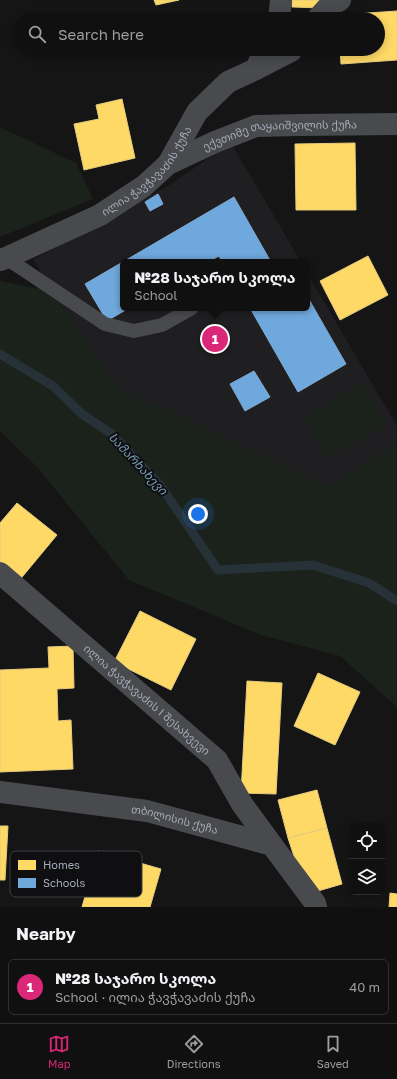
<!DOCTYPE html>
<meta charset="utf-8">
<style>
:root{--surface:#101010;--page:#1e1e1e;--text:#f1f3f6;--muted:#9c9d9f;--line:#303030;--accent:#db2777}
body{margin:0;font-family:"Golos Text","Noto Sans Georgian",sans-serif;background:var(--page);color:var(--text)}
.controls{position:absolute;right:12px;bottom:12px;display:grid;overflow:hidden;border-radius:6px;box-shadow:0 2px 10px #0003}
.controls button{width:36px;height:36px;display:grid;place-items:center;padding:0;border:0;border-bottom:1px solid var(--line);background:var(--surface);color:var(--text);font:20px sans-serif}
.you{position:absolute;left:198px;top:514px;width:14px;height:14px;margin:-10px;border:3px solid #fff;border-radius:50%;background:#1a73e8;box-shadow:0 0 0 6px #1a73e833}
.badge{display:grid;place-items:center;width:26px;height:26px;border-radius:50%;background:var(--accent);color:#fff;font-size:13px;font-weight:700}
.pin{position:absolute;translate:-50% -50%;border:2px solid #fff;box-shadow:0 1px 4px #0006}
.popup{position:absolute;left:120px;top:259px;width:190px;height:52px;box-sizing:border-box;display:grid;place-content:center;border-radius:6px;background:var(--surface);filter:drop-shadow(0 1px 3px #0005);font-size:13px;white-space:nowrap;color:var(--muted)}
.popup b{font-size:15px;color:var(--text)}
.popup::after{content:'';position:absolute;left:50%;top:100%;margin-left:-8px;border:8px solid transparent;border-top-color:var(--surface)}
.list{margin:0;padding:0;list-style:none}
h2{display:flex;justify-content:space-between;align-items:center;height:52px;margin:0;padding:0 16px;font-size:17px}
h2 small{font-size:13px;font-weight:400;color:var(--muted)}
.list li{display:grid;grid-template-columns:26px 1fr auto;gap:12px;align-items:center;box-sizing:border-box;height:56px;margin:0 8px 8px;padding:0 8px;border:1px solid var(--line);border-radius:6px}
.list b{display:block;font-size:15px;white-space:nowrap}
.list p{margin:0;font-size:13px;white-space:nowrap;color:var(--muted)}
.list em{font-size:13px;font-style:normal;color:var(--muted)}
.icon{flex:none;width:22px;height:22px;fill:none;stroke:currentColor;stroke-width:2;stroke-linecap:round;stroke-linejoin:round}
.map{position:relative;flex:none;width:397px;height:907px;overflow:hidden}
.search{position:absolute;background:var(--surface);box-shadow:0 2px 10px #0003;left:12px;right:12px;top:12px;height:44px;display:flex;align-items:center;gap:10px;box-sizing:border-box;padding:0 14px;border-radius:22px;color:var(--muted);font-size:15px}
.sheet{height:116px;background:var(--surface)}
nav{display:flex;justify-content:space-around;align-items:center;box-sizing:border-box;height:56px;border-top:1px solid var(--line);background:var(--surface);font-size:11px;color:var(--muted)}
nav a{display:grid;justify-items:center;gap:2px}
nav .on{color:var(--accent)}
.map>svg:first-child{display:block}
</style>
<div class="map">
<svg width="397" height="907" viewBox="0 0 397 907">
<rect width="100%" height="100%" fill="#151515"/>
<polygon fill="#1f1f21" points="231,143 301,262 123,262 123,308 307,308 307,273 397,426 397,445 327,487 118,387 51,291 34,259 168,186"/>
<g fill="#1b221b">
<polygon points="0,127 76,163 93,199 0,237"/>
<polygon points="0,281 51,291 118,387 327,487 397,445 397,707 340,656 261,635 129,580 38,468 0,431"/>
<polygon points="362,383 387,424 328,458 305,417"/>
</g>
<g fill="#ffd966" stroke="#e4cb7e">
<polygon points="154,0 179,0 156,5"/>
<polygon points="292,0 323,0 322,8 292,7"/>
<polygon points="397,11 397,60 341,64 340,49 378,49 378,19 338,19 338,15"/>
<polygon points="122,99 135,158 84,170 74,124 99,119 96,105"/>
<polygon points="355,143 356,210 296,210 295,144"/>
<polygon points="368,256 388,295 340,320 320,281"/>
<polygon points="17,503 57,535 18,582 0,567 0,523"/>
<polygon points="140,611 196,639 171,690 114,662"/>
<polygon points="73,646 74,688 57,689 58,721 71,720 73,769 0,772 0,670 49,668 48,647"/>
<polygon points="318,673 360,692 335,745 294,726"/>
<polygon points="247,681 282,683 276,794 241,793"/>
<polygon points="317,790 327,828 288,838 278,800"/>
<polygon points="0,826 8,826 5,880 0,880"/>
<polygon points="327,828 342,884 318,891 301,878 288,838"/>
<polygon points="98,851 161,869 150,907 82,907"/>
<polygon points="390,893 397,894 397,907 389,907"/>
</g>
<g fill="#6fa8dc" stroke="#7fa9d1">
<polygon points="158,194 163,204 150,211 145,202"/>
<polygon points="234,197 271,262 222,262 219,256 208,262 123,262 123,308 129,308 107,321 85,284"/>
<polygon points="307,296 346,364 298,392 250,308 307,308"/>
<polygon points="254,371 270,397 245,411 230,384"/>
</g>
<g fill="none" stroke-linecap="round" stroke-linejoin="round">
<polyline stroke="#273138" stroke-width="9" points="0,354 53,386 82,414 112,434 160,485 218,570 313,565 369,583 397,601"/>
<polyline stroke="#494a4e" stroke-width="14" points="6,258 105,324 134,331 162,325 192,308"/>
<g stroke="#494a4e" stroke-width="22">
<polyline points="279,19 281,0"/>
<polyline points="317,19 326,9 340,0"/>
<polyline points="256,69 291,51 292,49"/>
<path id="s1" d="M168 164 215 142 256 126 300 125 397 124"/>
<path id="s2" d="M0 260 6 258 100 215 144 186 168 164 197 112 228 82 256 69 265 49"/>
<path id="s3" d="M0 573 217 760 242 804 272 845"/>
<path id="s4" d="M0 792 147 811 272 845 315 903 316 907"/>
</g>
</g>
<g text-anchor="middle" stroke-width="4" stroke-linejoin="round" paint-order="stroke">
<g font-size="11" fill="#a4abb7" stroke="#0f0f11">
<text dy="4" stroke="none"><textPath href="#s1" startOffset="118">ექვთიმე თაყაიშვილის ქუჩა</textPath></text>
<text dy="4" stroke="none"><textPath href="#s2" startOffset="175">ილია ჭავჭავაძის ქუჩა</textPath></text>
<text dy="4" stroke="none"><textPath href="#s3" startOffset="194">ილია ჭავჭავაძის I შესახვევი</textPath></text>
<text dy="4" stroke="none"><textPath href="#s4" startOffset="177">თბილისის ქუჩა</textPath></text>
</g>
<g font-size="12" font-style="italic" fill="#789cb6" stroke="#0f0f11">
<text transform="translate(138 464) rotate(47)" y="4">სამარხახევი</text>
</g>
</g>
<rect x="10" y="851" width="132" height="46" rx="6" fill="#0f0f11" stroke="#3c3e43" stroke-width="1"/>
<rect x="18" y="860" width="18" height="10" fill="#ffd966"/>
<rect x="18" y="878" width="18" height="10" fill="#6fa8dc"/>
<g font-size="11" fill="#a4abb7">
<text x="43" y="869">Homes</text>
<text x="43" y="887">Schools</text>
</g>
</svg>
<div class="controls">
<button><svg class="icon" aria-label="locate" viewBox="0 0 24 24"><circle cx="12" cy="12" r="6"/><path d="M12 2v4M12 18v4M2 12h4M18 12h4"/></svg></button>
<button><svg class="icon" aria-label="layers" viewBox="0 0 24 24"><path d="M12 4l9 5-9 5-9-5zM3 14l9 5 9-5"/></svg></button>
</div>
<div class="you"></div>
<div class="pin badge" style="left:215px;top:339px">1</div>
<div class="popup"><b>№28 საჯარო სკოლა</b>School</div>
<div class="search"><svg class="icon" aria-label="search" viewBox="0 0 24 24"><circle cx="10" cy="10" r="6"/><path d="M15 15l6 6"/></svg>Search here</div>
</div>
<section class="sheet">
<h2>Nearby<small></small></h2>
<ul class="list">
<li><span class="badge">1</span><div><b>№28 საჯარო სკოლა</b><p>School · ილია ჭავჭავაძის ქუჩა</p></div><em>40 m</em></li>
</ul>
</section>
<nav>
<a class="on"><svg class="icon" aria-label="map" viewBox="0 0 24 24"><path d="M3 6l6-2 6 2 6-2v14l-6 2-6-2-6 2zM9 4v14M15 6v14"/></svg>Map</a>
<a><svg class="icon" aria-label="directions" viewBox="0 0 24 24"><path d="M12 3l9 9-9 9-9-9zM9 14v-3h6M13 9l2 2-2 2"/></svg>Directions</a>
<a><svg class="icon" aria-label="saved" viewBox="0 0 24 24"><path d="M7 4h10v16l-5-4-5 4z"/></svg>Saved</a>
</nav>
